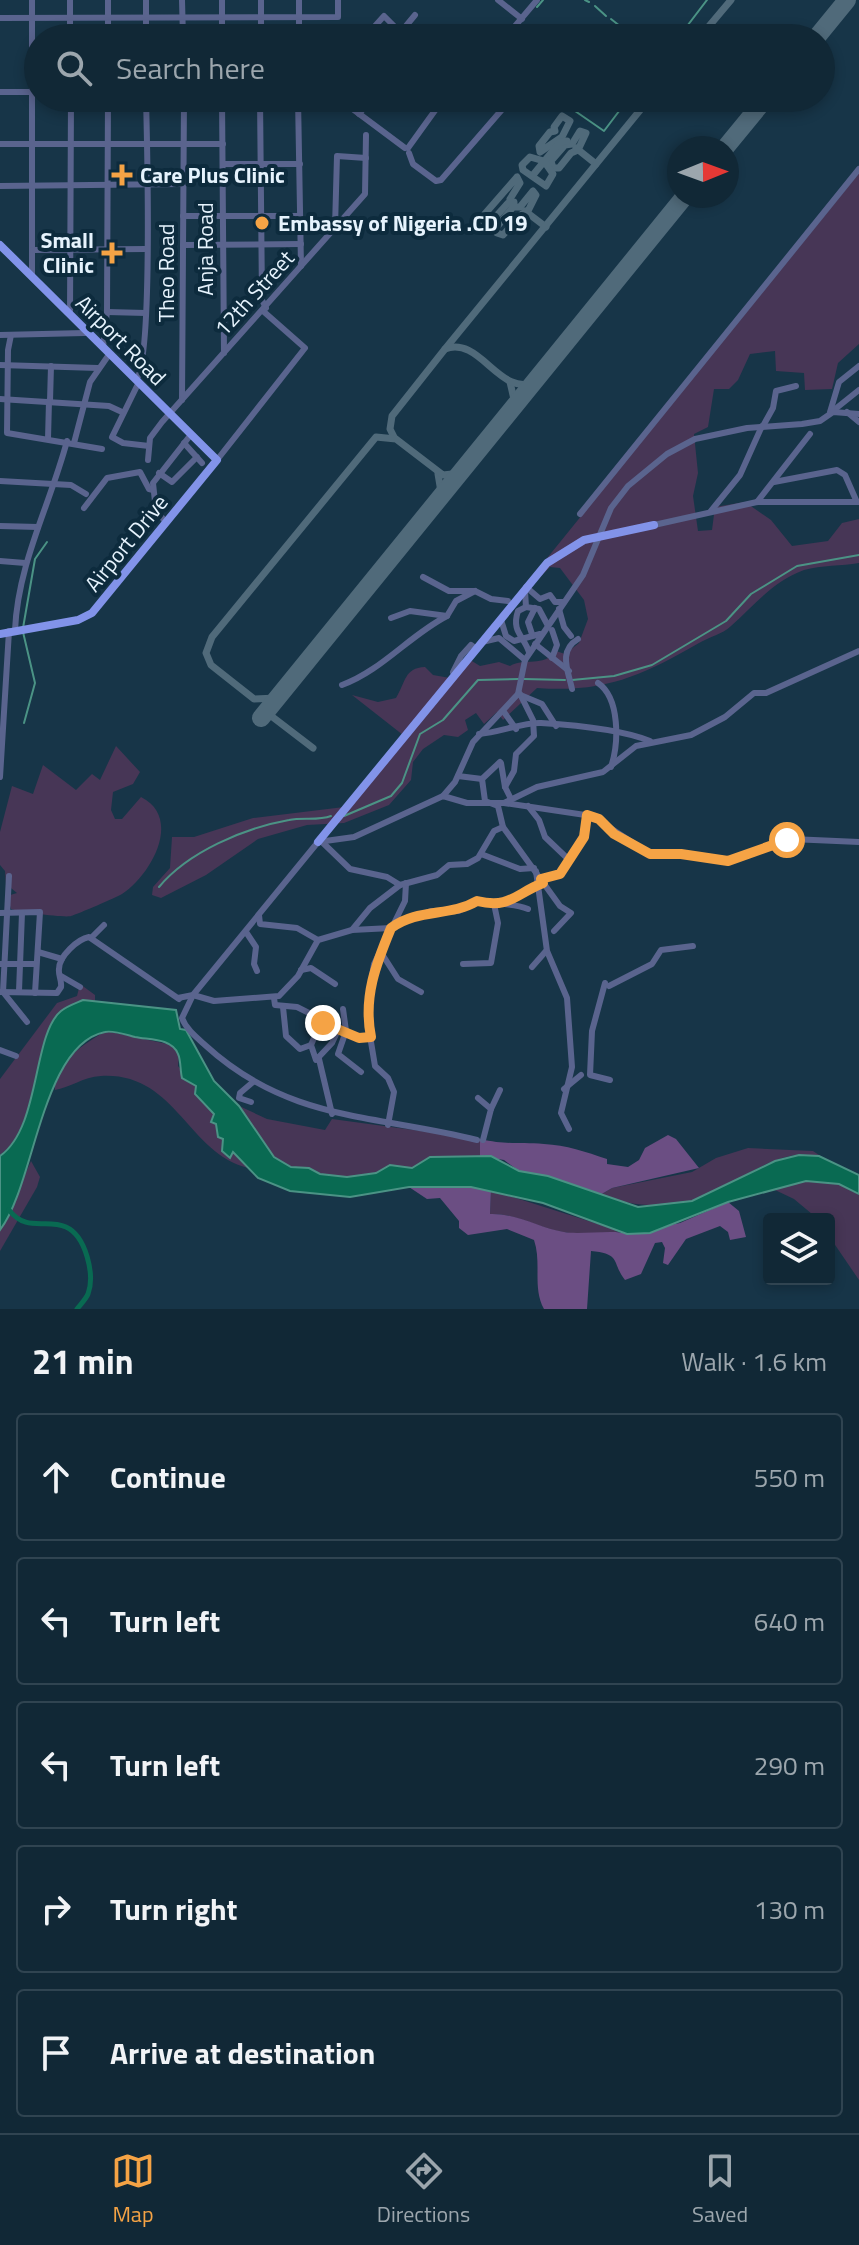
<!DOCTYPE html>
<meta charset="utf-8">
<style>
:root{--surface:#112836;--page:#1e3442;--text:#f1f3f6;--muted:#9ca6ad;--line:#304451;--accent:#f5a345}
body{margin:0;font-family:"Titillium Web",sans-serif;background:var(--page);color:var(--text)}
.controls{position:absolute;right:24px;bottom:24px;display:grid;overflow:hidden;border-radius:8px;box-shadow:0 4px 12px #0003}
.controls button{width:72px;height:72px;display:grid;place-items:center;padding:0;border:0;border-bottom:2px solid var(--line);background:var(--surface);color:var(--text);font:40px sans-serif}
.compass{position:absolute;left:667px;top:136px;width:72px;height:72px;border-radius:50%;background:var(--surface);box-shadow:0 4px 12px #0003;rotate:89deg}
.stop{position:absolute;width:24px;height:24px;margin:-18px;border:6px solid #f5a345;border-radius:50%;background:#fff}
.stop.end{background:#f5a345;border-color:#fff;box-shadow:0 2px 8px #0008}
.list{margin:0;padding:0;list-style:none}
h2{display:flex;justify-content:space-between;align-items:center;height:104px;margin:0;padding:0 32px;font-size:34px}
h2 small{font-size:26px;font-weight:400;color:var(--muted)}
.list li{display:grid;grid-template-columns:52px 1fr auto;gap:24px;align-items:center;box-sizing:border-box;height:128px;margin:0 16px 16px;padding:0 16px;border:2px solid var(--line);border-radius:8px}
.list b{display:block;font-size:30px;white-space:nowrap}
.list em{font-size:26px;font-style:normal;color:var(--muted)}
.icon{flex:none;width:44px;height:44px;fill:none;stroke:currentColor;stroke-width:2;stroke-linecap:round;stroke-linejoin:round}
.map{position:relative;flex:none;width:859px;height:1309px;overflow:hidden}
.search{position:absolute;background:var(--surface);box-shadow:0 4px 12px #0003;left:24px;right:24px;top:24px;height:88px;display:flex;align-items:center;gap:20px;box-sizing:border-box;padding:0 28px;border-radius:44px;color:var(--muted);font-size:30px}
.sheet{height:824px;background:var(--surface)}
nav{display:flex;justify-content:space-around;align-items:center;box-sizing:border-box;height:112px;border-top:2px solid var(--line);background:var(--surface);font-size:22px;color:var(--muted)}
nav a{display:grid;justify-items:center;gap:4px}
nav .on{color:var(--accent)}
.map>svg:first-child{display:block}
</style>
<div class="map">
<svg width="859" height="1309" viewBox="0 0 859 1309">
<rect width="100%" height="100%" fill="#173548"/>
<g fill="#473656">
<path d="M859 173V344L838 363 832 389 805 390 804 373 776 371 775 351 750 354 738 380 729 389H714L708 427 694 434 698 473 693 496 698 531 712 530 715 507 745 502 771 520 792 546 828 541 842 523 859 519V563C842 566 821 565 804 570 773 581 755 605 731 626 723 634 709 637 699 643 642 676 604 693 537 688L503 720 497 712 484 724 476 713 465 720 468 730 458 737 444 735 423 749 413 762 411 780 389 805 344 823 307 825 258 839 206 875 161 898 152 895 153 887 170 868 172 837H194L253 818 344 807 403 735 352 695 378 702 396 698C406 682 404 668 425 667L433 675 450 678 467 658 480 666 499 662 510 666C525 657 543 668 556 651L565 654 579 643 588 619 584 600 560 568 550 567 540 577 535 573Z"/>
<path d="M116 746 140 772 133 784 113 792 111 810 115 819H122L141 797C183 818 151 875 122 894 117 897 78 914 71 916 66 918 19 912 11 909L7 896 17 893 6 884 5 871 0 865V832L12 786 33 794 43 765 76 790 92 774 100 780Z"/>
<path d="M80 984 95 995V1002L83 1000C76 1003 67 1006 61 1011 32 1035 41 1127 0 1155V1079L57 1003 77 996Z"/>
<path d="M106 1031 172 1045 179 1055 178 1066 196 1086V1094L214 1114 230 1157 233 1151 248 1168C187 1153 176 1072 101 1076 83 1077 69 1088 55 1090 52 1063 86 1043 106 1031Z"/>
<polygon points="235,1104 267,1119 325,1130 332,1119 480,1139 480,1156 430,1157 412,1168 390,1165 376,1173 347,1177 320,1174 309,1168 291,1167 274,1158"/>
<path d="M748 1148 813 1151 825 1159C776 1140 736 1191 691 1201 659 1208 631 1206 600 1195L612 1188 692 1172 716 1158Z"/>
<polygon points="31,1161 40,1177 37,1187 0,1251 0,1230"/>
<polygon points="806,1181 839,1184 859,1194 859,1280 829,1236 829,1219 818,1219 794,1199 775,1190"/>
<path d="M491 1190 620 1231C602 1235 582 1235 563 1232 538 1228 516 1213 490 1214Z"/>
</g>
<g fill="#6b4e83">
<path d="M668 1135 676 1139 699 1168 612 1188 600 1195 548 1176 519 1171 504 1160 480 1156V1139C506 1145 519 1142 544 1144 566 1145 586 1152 607 1159V1164L628 1167 639 1160 645 1148Z"/>
<path d="M458 1186 491 1190 490 1214C517 1213 539 1228 564 1232 580 1235 616 1229 627 1234L680 1223 728 1202 739 1211 746 1237 730 1240 728 1232 720 1226 686 1239 668 1265 663 1263 665 1248 662 1242 655 1243 641 1274 625 1280C611 1262 622 1254 591 1251L587 1309H544C532 1287 542 1263 534 1240L507 1229 468 1235 459 1228V1221L440 1198 427 1199 409 1187Z"/>
</g>
<path fill="#096a52" stroke="#4b9385" stroke-width="2" d="M83 1000 176 1010 180 1029 186 1030 214 1081 239 1106 274 1157 291 1167 309 1168 320 1174 347 1177 376 1173 390 1165 412 1168 430 1157 491 1156 519 1171 548 1176 638 1207 692 1201 775 1161 799 1155 819 1156 859 1175V1194L839 1184 806 1181 728 1202 650 1233 627 1234 543 1203 471 1187H409L350 1197 290 1191 258 1178 233 1152 230 1158 222 1151 223 1139 218 1137 216 1124 211 1122 214 1114 195 1094 196 1086 182 1078C180 1070 181 1060 178 1054 172 1038 149 1040 135 1037 127 1035 113 1030 105 1032 41 1045 35 1185 0 1230V1156C41 1127 32 1035 61 1011 67 1006 76 1003 83 1000Z"/>
<g fill="none" stroke-linecap="round" stroke-linejoin="round">
<g stroke="#4b9385" stroke-width="2">
<polyline points="585,0 589,2"/>
<polyline points="595,6 606,16"/>
<polyline points="537,7 543,0"/>
<polyline points="611,19 635,38"/>
<polyline points="678,38 707,0"/>
<polyline points="562,102 604,131 629,98"/>
<polyline points="23,628 35,559 47,542"/>
<polyline points="23,632 35,683 24,723"/>
<polyline points="524,679 565,680"/>
<polyline points="572,680 614,676 652,665 726,621 751,594 797,566 859,555"/>
<polyline points="344,816 391,796 402,783 420,734 443,720 478,680 518,679"/>
<path d="M159 887C188 852 244 828 289 820 303 817 318 821 331 816"/>
</g>
<path stroke="#096a52" stroke-width="5" d="M9 1210C27 1233 46 1218 66 1227 86 1236 95 1275 88 1294 86 1299 80 1305 77 1309"/>
<g stroke="#506a7a" stroke-width="7">
<polyline points="699,38 731,0"/>
<polygon points="562,116 570,121 562,137 540,152 539,146 550,132 555,131 554,127"/>
<polygon points="580,131 586,133 578,150 571,153 559,168 553,168 551,161 565,145 572,144"/>
<polyline points="576,148 596,164"/>
<polygon points="530,157 544,161 553,174 546,186 523,170 522,165"/>
<polyline points="533,175 560,142 567,141"/>
<polyline points="510,199 520,183 517,177 483,216 483,221 490,223 508,203 514,202"/>
<polyline points="525,211 546,227"/>
<polyline points="527,213 536,195 533,191 520,207 513,207 496,228 497,233 503,235 522,214 528,214"/>
<polyline points="445,349 650,98"/>
<polyline points="510,382 516,408"/>
<path d="M394 437 390 429 392 416 445 349C481 335 500 400 537 381"/>
<polyline points="438,474 442,498"/>
<polyline points="277,698 254,699 211,665 206,653 212,637 376,437 396,439 443,475 461,473"/>
<polyline points="266,712 313,748"/>
</g>
<g stroke="#506a7a" stroke-width="18">
<polyline points="816,38 847,0"/>
<polyline points="725,148 766,98"/>
<polyline points="261,718 685,196"/>
</g>
<g stroke="#5a648e" stroke-width="6">
<polyline points="32,0 32,277"/>
<polyline points="70,0 70,38"/>
<polyline points="108,0 108,38"/>
<polyline points="146,0 146,38"/>
<polyline points="182,0 183,38"/>
<polyline points="498,0 522,19"/>
<polyline points="0,18 338,17 338,0"/>
<polyline points="222,38 222,0"/>
<polyline points="261,38 261,0"/>
<polyline points="299,38 299,0"/>
<polyline points="341,38 350,31 366,36 384,16 399,31"/>
<polyline points="396,38 415,15"/>
<polyline points="505,38 537,0"/>
<polyline points="0,92 38,92"/>
<polyline points="222,98 224,353"/>
<polyline points="260,98 262,300 266,308"/>
<polyline points="298,98 301,266"/>
<polyline points="338,98 405,148"/>
<polyline points="359,114 372,98"/>
<polyline points="0,144 223,144"/>
<polyline points="408,148 444,98"/>
<polyline points="409,153 413,164 436,181 441,180 512,98"/>
<polyline points="223,164 300,164"/>
<polyline points="0,186 183,184"/>
<polyline points="183,216 300,216"/>
<polyline points="335,227 337,156 366,158"/>
<polyline points="183,245 301,244"/>
<polyline points="33,250 146,249"/>
<polyline points="107,312 146,313"/>
<polyline points="70,314 71,98"/>
<polyline points="0,335 85,333"/>
<polyline points="11,335 8,350 7,433 102,449"/>
<polyline points="103,347 107,312 108,98"/>
<polyline points="0,365 98,368"/>
<path d="M136 380C153 361 147 138 146 98"/>
<polyline points="137,386 112,437 123,443 149,446"/>
<polyline points="0,399 109,406 122,412"/>
<polyline points="182,400 184,98"/>
<polyline points="50,401 51,366"/>
<polyline points="834,410 859,390"/>
<polyline points="830,412 839,382 859,366"/>
<polyline points="847,412 859,422"/>
<polyline points="763,426 773,408 776,391 796,386"/>
<polyline points="48,439 49,401"/>
<polyline points="74,443 90,382 108,356"/>
<polyline points="184,443 202,463"/>
<polyline points="148,460 150,438 162,422 365,194 366,135"/>
<polyline points="217,460 305,348 263,311"/>
<polyline points="159,473 172,482 197,457"/>
<polyline points="0,481 71,485 86,494"/>
<polyline points="774,482 837,470 845,475 856,500"/>
<polyline points="757,502 810,434"/>
<polyline points="84,508 107,478 140,472 149,489 153,490"/>
<polyline points="711,511 740,475 762,426"/>
<polyline points="580,514 859,169"/>
<polyline points="166,522 156,511 153,483 189,437"/>
<polyline points="654,525 757,502 859,502"/>
<polyline points="0,526 38,527"/>
<polyline points="0,561 25,563"/>
<polyline points="423,577 449,591 475,591 491,599 508,601"/>
<polyline points="526,587 540,599 550,595 555,602 564,602"/>
<polyline points="525,591 526,607 539,609 547,624"/>
<path d="M526 607 518 611C511 632 524 636 529 652"/>
<polyline points="559,609 564,627 571,636"/>
<polyline points="391,618 410,611 447,616 456,601 475,591"/>
<polyline points="501,620 506,636 514,641 540,634"/>
<path d="M15 630C18 563 50 505 67 441"/>
<polyline points="552,630 557,645 552,658"/>
<polyline points="532,634 528,622 535,608"/>
<polyline points="482,642 499,638 525,660"/>
<polyline points="535,644 569,671"/>
<polyline points="453,672 461,656 471,645 475,648"/>
<path d="M598 683C620 698 619 743 611 767"/>
<path d="M342 685C381 671 410 635 447 616"/>
<path d="M572 689C568 670 558 651 578 639"/>
<polyline points="518,694 542,704 556,726"/>
<polyline points="504,712 516,729"/>
<path d="M479 734C498 733 524 722 541 723 574 725 620 729 650 741"/>
<polyline points="500,762 482,779 485,801 498,806 503,827 560,906 571,913 554,931"/>
<polyline points="501,763 505,787 511,799"/>
<polyline points="458,776 482,779"/>
<polyline points="0,777 9,631"/>
<polyline points="505,787 514,771 516,754 534,736 533,720 520,694"/>
<polyline points="443,796 455,782 473,742 518,694 525,660 583,575 611,508 628,486 667,454 695,439 747,428 802,424 820,421 833,412 859,414"/>
<polyline points="504,803 592,816 650,854 681,854 728,861 791,839 859,842"/>
<polyline points="528,806 539,820 545,837 567,858"/>
<polyline points="321,841 350,869 387,877 400,885"/>
<polyline points="481,854 520,869 534,868"/>
<polyline points="536,871 547,951 567,998 572,1067 561,1113 569,1129"/>
<polyline points="9,876 3,992 27,1022"/>
<polyline points="541,879 560,874 584,837 587,815"/>
<polyline points="508,903 540,884"/>
<polyline points="0,913 40,912 35,993"/>
<polyline points="259,915 260,924 297,928 318,940"/>
<path d="M395 924 431 911H459L477 901C495 905 511 902 528 909"/>
<polyline points="352,930 391,928"/>
<polyline points="246,932 256,947 254,964 257,971"/>
<polyline points="91,938 104,925"/>
<polyline points="38,952 62,959"/>
<polyline points="382,954 398,979 421,992"/>
<polyline points="0,964 36,964"/>
<polyline points="463,964 491,963 498,923 494,904"/>
<polyline points="532,967 546,951"/>
<polyline points="301,970 311,968 335,984"/>
<polyline points="61,976 80,987"/>
<polyline points="605,983 592,1031 590,1075 610,1080"/>
<polyline points="609,986 652,964 661,950 693,946"/>
<polyline points="19,991 22,913"/>
<path d="M0 992 57 993 61 987C62 980 58 975 59 969 59 956 78 939 89 937L179 999"/>
<polyline points="178,998 193,995 318,842 354,837 443,796 467,803 504,803 537,787 603,772 636,746 691,735 725,717 754,693 766,693 859,651"/>
<polyline points="274,998 275,1005 297,1007 359,1038 371,1037"/>
<polyline points="283,1007 286,1036 300,1049 311,1045"/>
<polyline points="343,1009 346,1031 338,1054 361,1072"/>
<polyline points="321,1022 311,1045 316,1060 332,1043 339,1028"/>
<polyline points="0,1050 16,1056"/>
<polyline points="319,1059 332,1114"/>
<polyline points="564,1089 581,1075"/>
<polyline points="478,1098 491,1109 483,1140"/>
<polyline points="251,1102 239,1098 240,1093 253,1082"/>
<polyline points="491,1109 500,1090"/>
<polyline points="388,1125 394,1092 388,1078 375,1066 368,1024 368,1000 374,964 405,901 406,883"/>
<path d="M477 1140C374 1114 289 1122 205 1045 196 1037 186 1029 182 1018L193 995 214 1001 279 996 298 976 318 940 352 930 370 908 400 885 437 875 449 865 467 864 478 858 494 831 503 827"/>
</g>
<g stroke="#8293e9" stroke-width="8">
<polyline points="0,245 217,460 92,613 78,620 0,634"/>
<polyline points="318,842 547,563 584,540 654,525"/>
</g>
</g>
<g fill="none" stroke-linecap="round" stroke-linejoin="round">
<path stroke="#f5a345" stroke-width="10" d="M323 1023 359 1038 371 1037C363 997 376 964 391 928 418 908 450 917 477 901 510 909 515 894 543 883L541 879 560 874 584 837 587 815 599 819 614 834 650 854H681L728 861 787 840"/>
</g>
<g fill="#f5a345" stroke="#0d2b3d" stroke-width="3">
<path d="M118 163h8v8h8v8h-8v8h-8v-8h-8v-8h8z"/>
<circle cx="262" cy="223" r="8"/>
<path d="M108 241h8v8h8v8h-8v8h-8v-8h-8v-8h8z"/>
</g>
<g text-anchor="middle" stroke-width="8" stroke-linejoin="round" paint-order="stroke">
<g font-size="22" font-weight="bold" fill="#e6f3fd" stroke="#0d2b3d" text-anchor="start">
<text x="140" y="183">Care Plus Clinic</text>
<text x="278" y="231">Embassy of Nigeria .CD 19</text>
<text x="94" y="248" text-anchor="end">Small<tspan x="94" dy="25">Clinic</tspan></text>
</g>
<g font-size="22" fill="#e6f3fd" stroke="#0d2b3d">
<text transform="translate(205 249) rotate(-90)" y="8">Anja Road</text>
<text transform="translate(166 273) rotate(-90)" y="8">Theo Road</text>
<text transform="translate(254 293) rotate(-48)" y="8">12th Street</text>
<text transform="translate(121 340) rotate(45)" y="8">Airport Road</text>
<text transform="translate(126 543) rotate(-51)" y="8">Airport Drive</text>
</g>
</g>
</svg>
<div class="controls">
<button><svg class="icon" aria-label="layers" viewBox="0 0 24 24"><path d="M12 4l9 5-9 5-9-5zM3 14l9 5 9-5"/></svg></button>
</div>
<svg class="compass" viewBox="-18 -18 36 36"><path d="M0-13l5 13h-10z" fill="#e53935"/><path d="M0 13l5-13h-10z" fill="#9ca6ad"/></svg>
<div class="stop" style="left:787px;top:840px"></div>
<div class="stop end" style="left:323px;top:1023px"></div>
<div class="search"><svg class="icon" aria-label="search" viewBox="0 0 24 24"><circle cx="10" cy="10" r="6"/><path d="M15 15l6 6"/></svg>Search here</div>
</div>
<section class="sheet">
<h2>21 min<small>Walk · 1.6 km</small></h2>
<ul class="list">
<li><svg class="icon" aria-label="ahead" viewBox="0 0 24 24"><path d="M12 20V5M6 11l6-6 6 6"/></svg><div><b>Continue</b></div><em>550 m</em></li>
<li><svg class="icon" aria-label="left" viewBox="0 0 24 24"><path d="M17 20v-9H6M10 6l-5 5 5 5"/></svg><div><b>Turn left</b></div><em>640 m</em></li>
<li><svg class="icon" aria-label="left" viewBox="0 0 24 24"><path d="M17 20v-9H6M10 6l-5 5 5 5"/></svg><div><b>Turn left</b></div><em>290 m</em></li>
<li><svg class="icon" aria-label="right" viewBox="0 0 24 24"><path d="M7 20v-9h11M14 6l5 5-5 5"/></svg><div><b>Turn right</b></div><em>130 m</em></li>
<li><svg class="icon" aria-label="arrive" viewBox="0 0 24 24"><path d="M6 21V4h12l-3 4 3 4H6"/></svg><div><b>Arrive at destination</b></div></li>
</ul>
</section>
<nav>
<a class="on"><svg class="icon" aria-label="map" viewBox="0 0 24 24"><path d="M3 6l6-2 6 2 6-2v14l-6 2-6-2-6 2zM9 4v14M15 6v14"/></svg>Map</a>
<a><svg class="icon" aria-label="directions" viewBox="0 0 24 24"><path d="M12 3l9 9-9 9-9-9zM9 14v-3h6M13 9l2 2-2 2"/></svg>Directions</a>
<a><svg class="icon" aria-label="saved" viewBox="0 0 24 24"><path d="M7 4h10v16l-5-4-5 4z"/></svg>Saved</a>
</nav>
